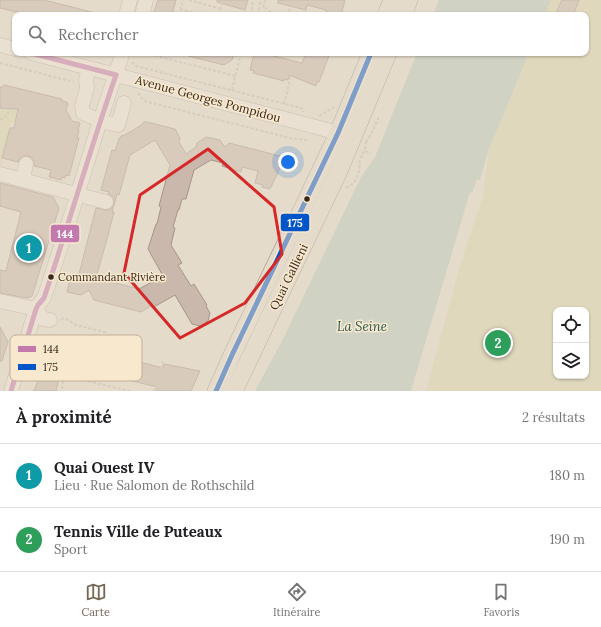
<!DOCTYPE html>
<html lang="fr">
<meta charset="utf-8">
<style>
:root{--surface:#fff;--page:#f2f2f2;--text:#202124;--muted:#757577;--line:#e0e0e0;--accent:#756658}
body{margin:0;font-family:Lora,serif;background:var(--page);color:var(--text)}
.controls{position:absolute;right:12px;bottom:12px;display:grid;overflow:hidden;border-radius:8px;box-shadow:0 1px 3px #0004}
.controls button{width:36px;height:36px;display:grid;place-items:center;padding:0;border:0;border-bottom:1px solid var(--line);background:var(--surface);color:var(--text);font:20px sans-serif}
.you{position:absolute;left:288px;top:162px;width:14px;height:14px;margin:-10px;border:3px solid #fff;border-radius:50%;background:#1a73e8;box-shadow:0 0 0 6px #1a73e833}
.badge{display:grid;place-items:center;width:26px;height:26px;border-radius:50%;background:var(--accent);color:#fff;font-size:13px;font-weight:700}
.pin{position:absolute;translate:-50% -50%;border:2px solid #fff;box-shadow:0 1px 4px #0006}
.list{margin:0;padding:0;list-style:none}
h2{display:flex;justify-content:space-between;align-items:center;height:52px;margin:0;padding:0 16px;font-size:17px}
h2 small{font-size:13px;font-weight:400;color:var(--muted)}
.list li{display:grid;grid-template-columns:26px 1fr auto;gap:12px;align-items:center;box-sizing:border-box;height:64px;padding:0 16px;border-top:1px solid var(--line)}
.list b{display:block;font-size:15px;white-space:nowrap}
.list p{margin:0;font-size:13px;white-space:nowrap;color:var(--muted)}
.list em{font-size:13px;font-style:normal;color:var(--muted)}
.icon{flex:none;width:22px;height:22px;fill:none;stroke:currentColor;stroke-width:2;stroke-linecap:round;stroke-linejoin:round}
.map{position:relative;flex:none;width:601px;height:391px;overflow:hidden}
.search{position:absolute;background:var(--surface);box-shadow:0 1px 3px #0004;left:12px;right:12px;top:12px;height:44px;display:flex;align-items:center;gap:10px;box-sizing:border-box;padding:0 14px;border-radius:8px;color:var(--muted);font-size:15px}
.sheet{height:180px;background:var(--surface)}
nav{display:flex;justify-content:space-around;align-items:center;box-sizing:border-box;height:56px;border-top:1px solid var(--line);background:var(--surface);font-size:11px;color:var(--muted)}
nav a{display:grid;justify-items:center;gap:2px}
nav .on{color:var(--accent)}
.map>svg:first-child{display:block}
</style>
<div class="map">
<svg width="601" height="391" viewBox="0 0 601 391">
<rect width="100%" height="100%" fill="#e5dbca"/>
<g fill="#d7d4ab" fill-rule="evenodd">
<path d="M550 0H601V391H426L461 262 483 196 489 149 529 53H586V15H544ZM556 310H586V376H556Z"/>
<polygon points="5,106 24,111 17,115 15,123 11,123 1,165 0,165 0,108 5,108"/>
</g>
<g fill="#b6cabc">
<polygon points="439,0 550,0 544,15 433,15"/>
<polygon points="417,53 529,53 489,149 480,180 477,179 472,193 470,192 411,391 255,391 282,341 361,177 375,157"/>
</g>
<g fill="#c9b8ab" stroke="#a59689" fill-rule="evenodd">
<polygon points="0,0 44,0 92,12 92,15 29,15 0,8"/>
<polygon points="158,0 176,0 172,15 153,15"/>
<polygon points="217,0 248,0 245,10 217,2"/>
<polygon points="278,0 345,0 341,15 325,15 326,10 307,5 306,10 278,3"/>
<polygon points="562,0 579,0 573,15 555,15"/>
<polygon points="188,53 234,53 232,60 224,65 188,56"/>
<polygon points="254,53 262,53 302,63 306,53 330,53 319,82 317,82 316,86 289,75 288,80 284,79 284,81 253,73 254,71 250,70"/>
<polygon points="4,85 62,99 61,100 68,103 66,110 72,121 80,123 78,130 79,130 77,138 79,138 69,176 66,175 65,178 62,177 61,180 49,177 51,170 34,166 34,161 31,157 28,156 23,156 20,158 18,162 2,158 10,128 14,128 18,109 0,108 0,87 3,87"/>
<path d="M144 122H147L175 129 180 138 179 142 186 154 196 147 197 143 206 137 220 140 225 147 229 143 280 156V161L283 162 270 189 262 187 263 185 255 183 258 171 242 167 241 172 222 166 223 163 211 160 194 170 186 199H182L179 210H178L173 227 175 228 171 245 182 263 178 265 191 286 194 284 207 305 206 306 210 313 208 321 200 326 192 324 175 295 152 308 151 306 141 312 94 300 89 290 81 295 67 292 70 279 79 274 96 208 108 210 112 208 114 205V199L112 196 108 194 109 192 101 190 112 150 115 151 119 139 121 136 125 135 140 126ZM155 140 170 165 159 206 161 207 157 224H156L148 249 163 276 139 289 96 278 109 232V231L114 212H112L117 194 119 195 130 155Z"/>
<polygon points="0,183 53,197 59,208 32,296 27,298 0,293 0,270 6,271 21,212 0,206"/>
<polygon points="0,327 8,342 2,361 0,361"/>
<polygon points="50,335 73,341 72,345 163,368 164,364 200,371 191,391 156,391 157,387 65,364 63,373 60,373 56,391 34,391 40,375"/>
</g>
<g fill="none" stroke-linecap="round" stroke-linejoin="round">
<defs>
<g id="minor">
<polyline points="126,15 130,0"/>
<polyline points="142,15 146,0"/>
<polyline points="0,45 15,49"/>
<polyline points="31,53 305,124 338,133 347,138"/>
<polyline points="89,68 86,80 87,88 82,106 83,113 100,121 118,125 124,103"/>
<polyline points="0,174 106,202"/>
<polyline points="23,179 26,164"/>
<polyline points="0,301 36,309 43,319 50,320"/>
<polyline points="11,391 36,309 38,305 44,298 48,286 73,209 100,121 121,58"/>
</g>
<g id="major">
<polyline points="386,15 392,0"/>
<polyline points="403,15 409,0"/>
<polyline points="216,391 232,355 307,199 338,133 371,53"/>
<polyline points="234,391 339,171 388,53"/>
</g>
</defs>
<use href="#minor" stroke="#aaa094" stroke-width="15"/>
<use href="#major" stroke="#8f857a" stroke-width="18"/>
<g stroke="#c5bdb3" stroke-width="2" stroke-dasharray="3 2" stroke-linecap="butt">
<polyline points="189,0 221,9"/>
<polyline points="265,0 263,8 268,9 274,15"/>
<polyline points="180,9 203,15"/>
<polyline points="179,15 183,0"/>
<polyline points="219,15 223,0"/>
<polyline points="251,15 253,0"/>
<polyline points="258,15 261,0"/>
<polyline points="286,15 288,14 290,8"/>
<polyline points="316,15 321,13"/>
<polyline points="544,15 550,0"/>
<polyline points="145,53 235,76"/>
<polyline points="273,55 274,53"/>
<polyline points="132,62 136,66 297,107 303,109 304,112"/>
<polyline points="0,63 74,82"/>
<polyline points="232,90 241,53"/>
<polyline points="138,93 144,101 294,139 309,140"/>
<polyline points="284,104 292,72"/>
<polyline points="319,116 334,107"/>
<polyline points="0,120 8,115 9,109"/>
<polyline points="366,142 369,138 379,117"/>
<polyline points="365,151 371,154"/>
<path d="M346 188C354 184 357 180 359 170 360 167 359 164 360 160 362 154 366 149 366 142"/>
<polyline points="61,319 65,318 76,325 108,333"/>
<polyline points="30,368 130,391"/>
<polyline points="93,383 97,372"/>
<polyline points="62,389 64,377"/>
<polyline points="153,391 156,389 163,361"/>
</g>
<use href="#minor" stroke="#ede6dc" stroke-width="14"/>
<use href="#major" stroke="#e4dbcd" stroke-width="17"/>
<defs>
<g id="bus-1">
<polyline points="31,53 116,75"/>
<path d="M11 391 36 309 38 305 44 298C69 224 90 149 116 75"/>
</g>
<polyline id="bus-2" points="216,391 232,355 338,133 371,53"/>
</defs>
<use href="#bus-1" stroke="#f8e9ce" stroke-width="8"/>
<use href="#bus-2" stroke="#f8e9ce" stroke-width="8"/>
<use href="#bus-1" stroke="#c379ae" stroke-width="5"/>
<use href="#bus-2" stroke="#0055c8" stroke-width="5"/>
</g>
<path d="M0 0H601V391H0ZM208 149 274 207 282 254 245 303 180 338 124 273 140 195Z" fill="#e5dbca" fill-opacity=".55" fill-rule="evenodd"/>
<path fill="none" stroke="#d62828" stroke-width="3" stroke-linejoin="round" d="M208 149 274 207 282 254 245 303 180 338 124 273 140 195Z"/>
<g fill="#39271b" stroke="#f8e9ce" stroke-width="1.5">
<circle cx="307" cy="199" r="3.5"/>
<circle cx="51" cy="277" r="3.5"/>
</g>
<g text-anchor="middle" stroke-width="3" stroke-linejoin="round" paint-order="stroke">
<g font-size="11" fill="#39271b" stroke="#f8e9ce" text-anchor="start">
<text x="58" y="281">Commandant Rivière</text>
</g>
<g font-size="12" fill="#39271b" stroke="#f8e9ce">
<text transform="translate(208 99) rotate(15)" y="4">Avenue Georges Pompidou</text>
<text transform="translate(289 277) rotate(-64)" y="4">Quai Gallieni</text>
</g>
<g font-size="13" font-style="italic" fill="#295953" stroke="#f8e9ce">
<text x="362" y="331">La Seine</text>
</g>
</g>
<rect x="10" y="335" width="132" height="46" rx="6" fill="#f8e9ce" stroke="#bfaf98" stroke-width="1"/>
<rect x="18" y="346" width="18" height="6" fill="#c379ae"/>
<rect x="18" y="364" width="18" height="6" fill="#0055c8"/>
<g font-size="11" fill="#39271b">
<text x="43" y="353">144</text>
<text x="43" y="371">175</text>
</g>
<g stroke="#f8e9ce" stroke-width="1.5">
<rect x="280" y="213" width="30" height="19" rx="4" fill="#0055c8"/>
<rect x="50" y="224" width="30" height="19" rx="4" fill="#c379ae"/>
</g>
<g font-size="11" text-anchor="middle" font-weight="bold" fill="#fff">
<text x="295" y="227">175</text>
<text x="65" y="238">144</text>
</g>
</svg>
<div class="controls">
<button><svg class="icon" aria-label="locate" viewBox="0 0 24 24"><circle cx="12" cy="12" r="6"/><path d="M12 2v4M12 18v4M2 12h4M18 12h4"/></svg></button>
<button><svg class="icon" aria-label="layers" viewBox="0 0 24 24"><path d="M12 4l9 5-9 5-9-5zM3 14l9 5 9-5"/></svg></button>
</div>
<div class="you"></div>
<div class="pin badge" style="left:29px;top:248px;background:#0f9aa8">1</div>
<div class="pin badge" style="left:498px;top:343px;background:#2e9e5b">2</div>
<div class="search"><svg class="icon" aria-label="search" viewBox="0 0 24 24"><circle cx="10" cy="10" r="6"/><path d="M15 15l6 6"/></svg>Rechercher</div>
</div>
<section class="sheet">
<h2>À proximité<small>2 résultats</small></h2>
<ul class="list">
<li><span class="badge" style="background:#0f9aa8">1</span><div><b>Quai Ouest IV</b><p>Lieu · Rue Salomon de Rothschild</p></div><em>180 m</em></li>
<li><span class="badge" style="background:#2e9e5b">2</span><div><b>Tennis Ville de Puteaux</b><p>Sport</p></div><em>190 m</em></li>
</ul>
</section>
<nav>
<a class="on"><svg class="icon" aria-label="map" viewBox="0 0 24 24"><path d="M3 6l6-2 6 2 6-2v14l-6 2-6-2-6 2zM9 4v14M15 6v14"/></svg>Carte</a>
<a><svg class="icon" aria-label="directions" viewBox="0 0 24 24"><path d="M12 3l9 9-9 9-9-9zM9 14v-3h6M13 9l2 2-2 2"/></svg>Itinéraire</a>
<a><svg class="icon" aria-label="saved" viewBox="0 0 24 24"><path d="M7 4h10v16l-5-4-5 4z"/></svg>Favoris</a>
</nav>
